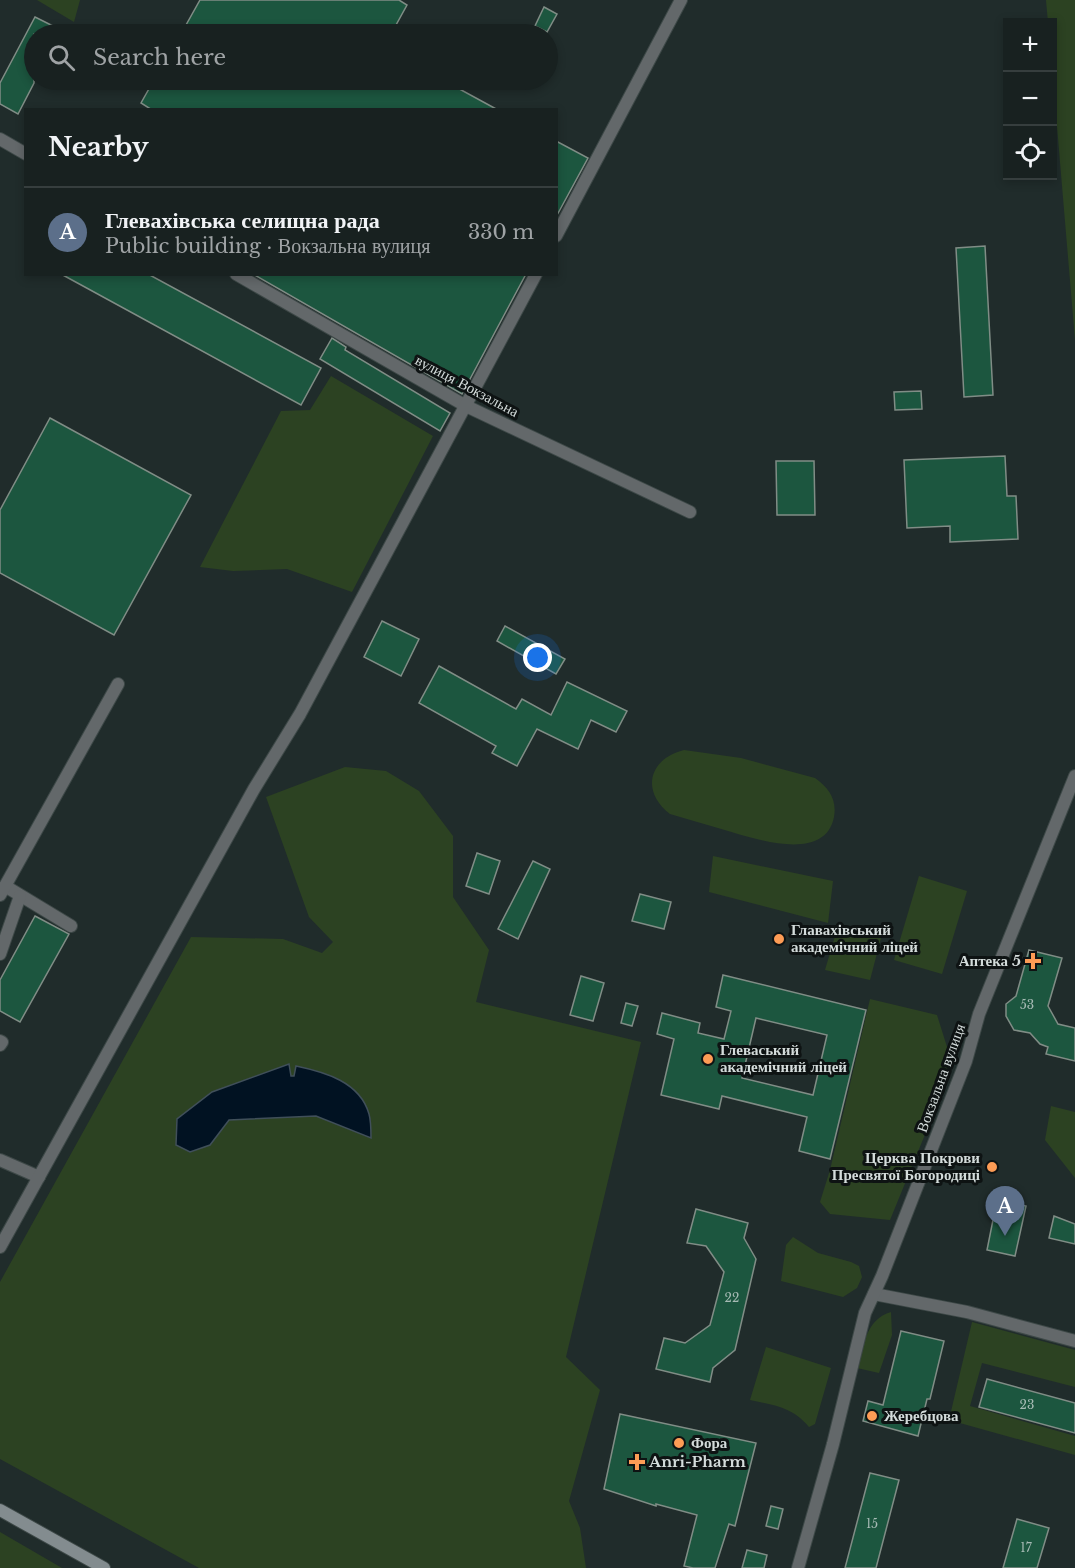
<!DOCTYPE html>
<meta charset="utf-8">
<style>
:root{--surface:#182120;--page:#212929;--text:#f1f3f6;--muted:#9fa3a5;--line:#363e3e;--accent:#db2777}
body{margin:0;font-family:"Libre Baskerville",serif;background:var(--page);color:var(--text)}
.controls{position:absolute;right:18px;top:18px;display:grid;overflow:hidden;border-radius:0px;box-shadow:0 3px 9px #0003}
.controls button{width:54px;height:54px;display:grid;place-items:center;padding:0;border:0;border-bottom:2px solid var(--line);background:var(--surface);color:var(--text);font:30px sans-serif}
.you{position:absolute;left:538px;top:658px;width:21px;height:21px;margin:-15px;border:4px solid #fff;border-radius:50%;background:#1a73e8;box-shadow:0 0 0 9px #1a73e833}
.badge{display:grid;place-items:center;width:39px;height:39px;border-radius:50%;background:var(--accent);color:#fff;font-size:20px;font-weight:700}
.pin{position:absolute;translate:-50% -50px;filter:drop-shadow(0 2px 3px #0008)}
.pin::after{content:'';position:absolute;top:32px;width:21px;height:18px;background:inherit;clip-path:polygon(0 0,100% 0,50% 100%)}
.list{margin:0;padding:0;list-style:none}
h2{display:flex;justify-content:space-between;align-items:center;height:78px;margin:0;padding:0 24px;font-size:26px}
h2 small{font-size:20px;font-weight:400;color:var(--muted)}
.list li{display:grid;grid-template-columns:39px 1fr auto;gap:18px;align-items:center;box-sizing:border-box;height:90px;padding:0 24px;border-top:2px solid var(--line)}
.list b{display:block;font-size:22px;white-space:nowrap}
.list p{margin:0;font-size:20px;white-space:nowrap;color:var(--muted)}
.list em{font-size:20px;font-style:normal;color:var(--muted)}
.icon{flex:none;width:33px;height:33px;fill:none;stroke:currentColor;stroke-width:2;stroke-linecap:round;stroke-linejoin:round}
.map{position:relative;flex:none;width:1075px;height:1568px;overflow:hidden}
.search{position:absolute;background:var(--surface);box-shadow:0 3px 9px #0003;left:24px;top:24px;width:534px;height:66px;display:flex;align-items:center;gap:15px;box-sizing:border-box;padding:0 21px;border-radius:33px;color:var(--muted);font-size:22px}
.panel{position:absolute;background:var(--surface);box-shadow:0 3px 9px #0003;left:24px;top:108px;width:534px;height:168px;border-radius:0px}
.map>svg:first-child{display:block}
</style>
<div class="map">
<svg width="1075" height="1568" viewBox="0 0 1075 1568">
<rect width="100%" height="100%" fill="#202c2b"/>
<g fill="#2c4222">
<polygon points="37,0 80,0 74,22"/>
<polygon points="1046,0 1075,0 1075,340 1053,79 1052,22 1048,22"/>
<polygon points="331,376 433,436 352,592 287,569 233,571 200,567 281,411 310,410"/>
<path d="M684 750 741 758 815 778C829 788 837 799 834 817 825 863 756 839 728 831 709 825 689 820 670 814 641 792 648 759 684 750Z"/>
<polygon points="345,767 386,771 419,791 453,836 453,897 489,950 476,1002 641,1042 566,1357 600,1390 569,1501 580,1528 586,1568 199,1568 0,1459 0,1282 191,937 283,939 322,953 333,942 309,917 266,797"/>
<polygon points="713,856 833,881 828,923 709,892"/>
<polygon points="919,876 967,891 942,974 894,960"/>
<polygon points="838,926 881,938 870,980 825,970"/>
<polygon points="870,999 937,1015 953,1066 890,1220 830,1214 820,1202 830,1170"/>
<polygon points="1051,1106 1075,1112 1075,1178 1045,1140"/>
<polygon points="793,1237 818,1253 851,1262 859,1266 862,1277 857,1288 843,1297 781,1281 786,1245"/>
<path d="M891 1312 892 1335 879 1373 857 1368C863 1347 866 1319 891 1312Z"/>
<polygon points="972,1322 1075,1350 1075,1387 982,1363 970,1406 1075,1436 1075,1455 949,1420"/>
<path d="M766 1347 831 1368 815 1424 809 1427C793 1407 773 1405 750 1400Z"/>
<polygon points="0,1532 62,1568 0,1568"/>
</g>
<path fill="#011222" stroke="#404f5a" stroke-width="1.5" d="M289 1064 291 1076H294L296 1066C325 1072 360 1082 369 1114 371 1121 371 1130 371 1138L316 1116 229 1120 210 1145 190 1152 176 1145 177 1119 212 1092Z"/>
<g fill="#1c563f" stroke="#808d86" stroke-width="1.5" fill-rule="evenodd">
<polygon points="200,0 399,0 407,5 391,34 181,34"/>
<polygon points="544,7 557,14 547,32 535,26"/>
<polygon points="35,17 69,34 34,34 34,83 18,114 0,104 0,83"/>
<polygon points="154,80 443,80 498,110 152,110 141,103"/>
<polygon points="556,141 588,158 556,217"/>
<polygon points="985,246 993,395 964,397 956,248"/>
<polygon points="61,274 148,274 321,368 301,405"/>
<polygon points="253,274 526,274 462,394"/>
<polygon points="332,338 346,347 345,350 450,413 440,431 320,359"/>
<polygon points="921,391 922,409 895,410 894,392"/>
<polygon points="50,418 191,495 114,635 0,573 0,510"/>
<polygon points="1005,456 1007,496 1016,496 1018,539 950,542 950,526 907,528 904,460"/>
<polygon points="776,461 814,461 815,515 777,515"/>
<polygon points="382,621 419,639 401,676 364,657"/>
<polygon points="505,626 565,659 556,674 497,641"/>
<polygon points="439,666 516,709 522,699 551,715 567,682 627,711 616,732 591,720 578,749 537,729 517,766 492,753 496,746 419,703"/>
<polygon points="477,853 500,861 489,894 466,886"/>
<polygon points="533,861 550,869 518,939 498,929"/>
<polygon points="640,894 671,902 664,929 632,921"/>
<polygon points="35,916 69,934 20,1022 0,1011 0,980"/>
<polygon points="1029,950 1062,958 1048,1006 1058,1024 1075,1028 1075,1061 1046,1054 1048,1047 1040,1044 1030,1033 1014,1030 1006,1016 1006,1004 1016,996"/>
<path d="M723 975 866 1010 830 1159 799 1151 807 1117 722 1096 719 1109 661 1095 674 1039 657 1034 662 1013 700 1023 698 1033 724 1039 731 1011 716 1007ZM756 1018 827 1035 813 1095 742 1078Z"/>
<polygon points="581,976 604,983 593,1021 570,1015"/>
<polygon points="626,1003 638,1006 632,1026 621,1023"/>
<polygon points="997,1200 1026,1206 1015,1256 987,1250"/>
<polygon points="696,1209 748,1223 744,1238 756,1259 735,1350 713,1368 710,1382 656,1369 664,1338 685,1343 710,1325 724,1272 706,1246 687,1243"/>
<polygon points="1054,1216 1075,1224 1075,1244 1049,1238"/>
<polygon points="901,1331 944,1341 930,1399 927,1399 918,1436 863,1421 868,1401 883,1405"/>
<polygon points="987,1379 1075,1403 1075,1433 979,1407"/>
<polygon points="620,1414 756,1443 735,1526 729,1524 715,1568 693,1568 684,1566 697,1515 656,1504 656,1506 604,1489"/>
<polygon points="870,1473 899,1480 876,1568 845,1568"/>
<polygon points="771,1506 783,1509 778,1529 766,1526"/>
<polygon points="1017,1519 1049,1528 1037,1568 1003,1568"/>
<polygon points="747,1550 767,1555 764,1568 742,1568"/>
</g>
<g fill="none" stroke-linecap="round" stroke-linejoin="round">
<defs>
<g id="street">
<polyline points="0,139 26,154"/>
<polyline points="556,236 681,0"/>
<polyline points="236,274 466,406 690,512"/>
<polyline points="5,886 71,926"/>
<polyline points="0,895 118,684"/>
<polyline points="0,954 20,896"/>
<polyline points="0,1041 2,1042 0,1045"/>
<polyline points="0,1160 39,1177"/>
<polyline points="0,1247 254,789 300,714 536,274"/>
<polyline points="874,1294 967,1312 1075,1341"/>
<polyline points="798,1568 833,1444 865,1313 882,1276 966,1061 979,1014 1075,776"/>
</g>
<polyline id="secondary" points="0,1510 104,1568"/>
</defs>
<use href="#street" stroke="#3d4847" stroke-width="14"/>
<use href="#secondary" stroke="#3d4847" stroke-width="14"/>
<use href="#street" stroke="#63686a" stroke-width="12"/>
<use href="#secondary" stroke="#838c8f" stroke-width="12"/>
</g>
<g fill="#fd9c55" stroke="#0e1313" stroke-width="2">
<circle cx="779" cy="939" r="6"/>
<path d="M1030 952h6v6h6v6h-6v6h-6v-6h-6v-6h6z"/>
<circle cx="708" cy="1059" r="6"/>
<circle cx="992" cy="1167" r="6"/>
<circle cx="872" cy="1416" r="6"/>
<circle cx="679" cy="1443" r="6"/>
<path d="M634 1453h6v6h6v6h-6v6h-6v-6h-6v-6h6z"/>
</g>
<g text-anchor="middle" stroke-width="6" stroke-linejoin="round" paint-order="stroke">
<g font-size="12" fill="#a6bab4">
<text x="1027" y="1009">53</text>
<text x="732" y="1302">22</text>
<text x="1027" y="1409">23</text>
<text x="872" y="1528">15</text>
<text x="1026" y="1552">17</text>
</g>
<g font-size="15" fill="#d4dcdb" stroke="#0e1313">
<text transform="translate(467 386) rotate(28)" y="5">вулиця Вокзальна</text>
<text transform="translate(941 1078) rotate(-70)" y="5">Вокзальна вулиця</text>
</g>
<g font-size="15" font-weight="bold" fill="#d4dcdb" stroke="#0e1313" text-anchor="start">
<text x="791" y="935">Главахівський<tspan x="791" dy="17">академічний ліцей</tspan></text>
<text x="1021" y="966" text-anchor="end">Аптека 5</text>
<text x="720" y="1055">Глеваський<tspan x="720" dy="17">академічний ліцей</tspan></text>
<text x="980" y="1163" text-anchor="end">Церква Покрови<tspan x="980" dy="17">Пресвятої Богородиці</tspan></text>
<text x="884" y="1421">Жеребцова</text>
<text x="691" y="1448">Фора</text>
<text x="649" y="1467">Anri-Pharm</text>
</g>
</g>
</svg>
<div class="controls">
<button>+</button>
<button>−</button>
<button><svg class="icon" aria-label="locate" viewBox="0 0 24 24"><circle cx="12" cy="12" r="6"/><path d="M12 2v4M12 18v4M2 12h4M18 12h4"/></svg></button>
</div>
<div class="you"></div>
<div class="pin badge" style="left:1005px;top:1236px;background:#5c6f8a">A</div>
<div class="search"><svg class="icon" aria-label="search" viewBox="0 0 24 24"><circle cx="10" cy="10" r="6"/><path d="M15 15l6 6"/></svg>Search here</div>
<section class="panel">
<h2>Nearby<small></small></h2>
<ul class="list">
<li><span class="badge" style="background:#5c6f8a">A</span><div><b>Глевахівська селищна рада</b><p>Public building · Вокзальна вулиця</p></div><em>330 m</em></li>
</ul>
</section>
</div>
